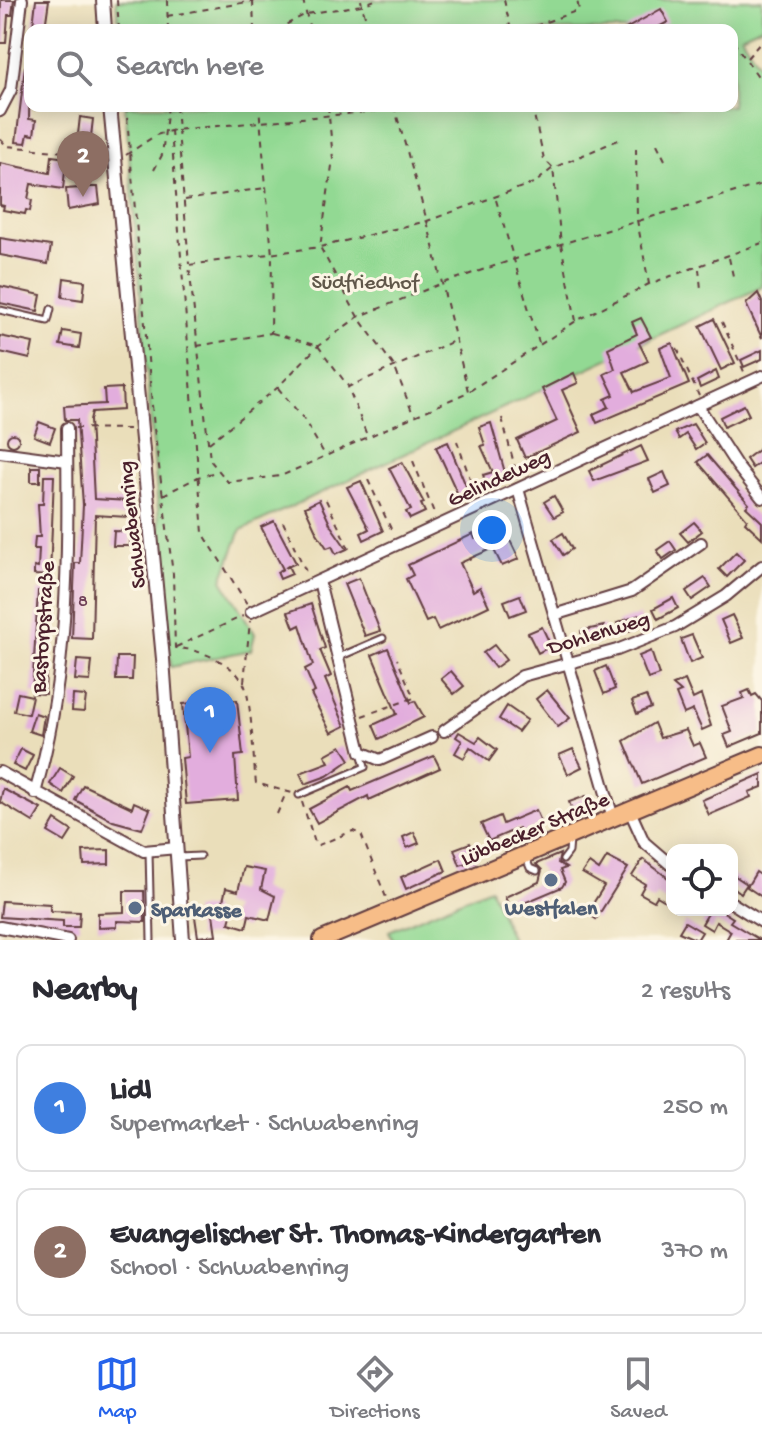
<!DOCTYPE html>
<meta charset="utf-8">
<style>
:root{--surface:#fff;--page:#f2f2f3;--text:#2b2b33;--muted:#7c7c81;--line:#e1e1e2;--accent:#2563eb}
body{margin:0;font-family:"Gochi Hand",sans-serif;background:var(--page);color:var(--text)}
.controls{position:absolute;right:24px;bottom:24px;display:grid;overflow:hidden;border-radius:16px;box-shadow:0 4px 20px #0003}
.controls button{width:72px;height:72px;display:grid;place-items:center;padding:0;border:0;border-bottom:2px solid var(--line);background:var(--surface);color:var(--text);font:40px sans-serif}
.you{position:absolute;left:492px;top:530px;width:28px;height:28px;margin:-20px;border:6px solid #fff;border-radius:50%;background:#1a73e8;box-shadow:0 0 0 12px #1a73e833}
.badge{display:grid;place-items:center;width:52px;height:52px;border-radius:50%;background:var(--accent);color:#fff;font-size:26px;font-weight:700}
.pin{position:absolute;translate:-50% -66px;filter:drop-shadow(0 2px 4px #0008)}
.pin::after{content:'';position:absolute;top:42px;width:28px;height:24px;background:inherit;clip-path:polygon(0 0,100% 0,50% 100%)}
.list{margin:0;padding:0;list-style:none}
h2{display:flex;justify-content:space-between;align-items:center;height:104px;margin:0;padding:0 32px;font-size:34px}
h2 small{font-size:26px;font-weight:400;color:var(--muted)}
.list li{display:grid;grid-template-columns:52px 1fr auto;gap:24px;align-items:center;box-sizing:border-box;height:128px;margin:0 16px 16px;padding:0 16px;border:2px solid var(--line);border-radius:16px}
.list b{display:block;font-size:30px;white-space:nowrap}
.list p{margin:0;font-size:26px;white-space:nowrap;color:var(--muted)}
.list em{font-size:26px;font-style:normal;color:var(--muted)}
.icon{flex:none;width:44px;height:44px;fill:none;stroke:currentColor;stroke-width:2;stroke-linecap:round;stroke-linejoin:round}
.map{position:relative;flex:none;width:762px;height:940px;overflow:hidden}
.search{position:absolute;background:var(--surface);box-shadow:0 4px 20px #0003;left:24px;right:24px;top:24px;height:88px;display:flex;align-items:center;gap:20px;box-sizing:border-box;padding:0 28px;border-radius:16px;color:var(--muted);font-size:30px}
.sheet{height:392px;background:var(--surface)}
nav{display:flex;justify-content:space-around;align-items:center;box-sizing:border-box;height:112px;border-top:2px solid var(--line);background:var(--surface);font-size:22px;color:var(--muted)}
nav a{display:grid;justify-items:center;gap:4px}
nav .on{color:var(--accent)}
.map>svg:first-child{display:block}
</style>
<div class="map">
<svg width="762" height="940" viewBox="0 0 762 940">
<rect width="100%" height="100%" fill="#fcf5e5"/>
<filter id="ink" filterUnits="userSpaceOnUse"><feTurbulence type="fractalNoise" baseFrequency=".0125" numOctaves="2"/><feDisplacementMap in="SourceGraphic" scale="16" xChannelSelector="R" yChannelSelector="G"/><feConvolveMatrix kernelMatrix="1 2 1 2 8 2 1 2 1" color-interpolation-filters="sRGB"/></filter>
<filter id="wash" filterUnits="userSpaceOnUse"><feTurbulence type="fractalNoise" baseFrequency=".006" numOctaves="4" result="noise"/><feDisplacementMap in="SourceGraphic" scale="32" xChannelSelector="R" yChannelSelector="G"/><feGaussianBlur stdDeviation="1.8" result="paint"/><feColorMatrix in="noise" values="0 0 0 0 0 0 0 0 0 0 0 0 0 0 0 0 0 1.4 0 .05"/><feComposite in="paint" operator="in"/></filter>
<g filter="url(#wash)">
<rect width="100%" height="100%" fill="#eadeba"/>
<g fill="#92d993" stroke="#6e7c5f" stroke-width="2">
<polygon points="116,0 762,0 762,26 741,36 762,69 762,287 241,530 222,580 255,634 251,650 171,667 125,106 732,106 732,30 119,30"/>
<polygon points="490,888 512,940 393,940 389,931"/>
</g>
<g id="blocks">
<g fill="#e2addd">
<polygon points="1,0 14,0 12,15 8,15 6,43 0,43"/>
<polygon points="36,0 49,0 45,28 33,26"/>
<polygon points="661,9 668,22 653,30 624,30"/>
<polygon points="25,67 30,67 29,119 36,120 34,135 28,134 26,143 16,142"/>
<polygon points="80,117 93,119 90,145 77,143"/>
<polygon points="52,156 82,160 81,173 65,171 63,189 31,184 28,199 32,200 30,211 26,210 25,214 3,210 4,206 0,205 0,163 50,173"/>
<polygon points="87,182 88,187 98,187 100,204 68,210 66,189 80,188 80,183"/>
<polygon points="0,238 51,246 48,264 0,255"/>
<polygon points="64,278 85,281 83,300 62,297"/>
<polygon points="0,286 41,295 38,311 0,303"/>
<polygon points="758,293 762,302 762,338 746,304"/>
<polygon points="641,318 651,337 639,343 648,361 624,372 634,392 671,378 660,348 672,343 689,384 597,423 593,414 609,407 605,399 614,395 604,374 615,369 608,348 637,334 632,322"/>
<polygon points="714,319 735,363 721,370 700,326"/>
<polygon points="63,331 81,334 79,348 60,345"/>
<polygon points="0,336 33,343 30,359 0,352"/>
<polygon points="762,350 762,359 744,367 741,360"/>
<polygon points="716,371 719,379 700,388 697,381"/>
<polygon points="574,373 578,383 562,390 581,432 525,458 517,440 557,421 542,389"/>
<polygon points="122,388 123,410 92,412 90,420 94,499 129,501 128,517 95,515 92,639 72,638 75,563 80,563 83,505 77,420 65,420 64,406 105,404 104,389"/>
<polygon points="744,405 749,415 724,427 720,417"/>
<polygon points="39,422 55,428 50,442 34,436"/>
<polygon points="491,423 506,476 486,483 483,475 493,472 481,446 485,445 479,427"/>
<polygon points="693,424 705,443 696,449 686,434 679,439 675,432"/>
<circle cx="13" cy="440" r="6"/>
<polygon points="448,442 466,486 467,494 459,497 436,447"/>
<polygon points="641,446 648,461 594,481 589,471"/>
<polygon points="762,447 762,461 752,468 746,459"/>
<polygon points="707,455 749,504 746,507 762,522 762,538 745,522 747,519 698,462"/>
<polygon points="402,462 424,503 421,504 425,512 410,519 406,512 411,510 389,468"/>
<rect x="31" y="467" width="9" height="15"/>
<polygon points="664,472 670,486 655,493 649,479"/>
<polygon points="44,476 54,476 50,576 34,575 34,567 38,568 39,549 34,549 35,537 40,537 38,504 43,504"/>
<polygon points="361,481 383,531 364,540 361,533 369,529 347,487"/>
<polygon points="554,496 563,512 554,517 544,502"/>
<polygon points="319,500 331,526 347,549 336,554 332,546 327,548 317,533 305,507"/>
<polygon points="274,521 296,563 285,568 288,566 292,574 280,579 277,572 283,569 261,527"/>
<polygon points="694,522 702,531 688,542 680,533"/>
<polygon points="503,526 519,559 502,566 493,548 460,563 473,591 480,587 489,606 438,630 433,619 426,622 406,579 413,575 408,565 473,534 475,539"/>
<polygon points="114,531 131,532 130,546 113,546"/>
<polygon points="563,533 572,549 563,555 553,539"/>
<polygon points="670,541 676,550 663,559 657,550"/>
<polygon points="736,552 744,560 727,577 719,569"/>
<polygon points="359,578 380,631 365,636 344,584"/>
<polygon points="705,578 711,587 692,600 686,591"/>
<polygon points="38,591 49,591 45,694 32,693"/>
<polygon points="520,595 526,610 510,616 504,601"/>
<polygon points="673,598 678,608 658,619 653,609"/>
<polygon points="311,604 325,648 320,650 331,676 325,679 345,726 331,733 311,694 315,692 305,669 313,665 300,625 294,628 288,612"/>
<polygon points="639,615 642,626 621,634 617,623"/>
<polygon points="732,615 743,638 731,643 721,620"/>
<polygon points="604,626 606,637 583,642 581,631"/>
<polygon points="542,627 551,646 538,653 528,633"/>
<polygon points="692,635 702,658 690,663 681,639"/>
<polygon points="494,645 506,660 495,668 483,653"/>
<polygon points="388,648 411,703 415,701 424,717 379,739 373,725 397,714 372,655"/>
<polygon points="651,651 659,675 648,679 639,656"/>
<polygon points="117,657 133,657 132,680 116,680"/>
<polygon points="77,660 92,661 90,681 75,680"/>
<polygon points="606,666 615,689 604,694 595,671"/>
<polygon points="451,671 464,686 454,694 441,679"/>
<polygon points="685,680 693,699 701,695 711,726 702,730 693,710 684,714 676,694 681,692 673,685"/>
<polygon points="547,690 570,718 558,727 536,699"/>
<polygon points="749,690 752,696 756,694 762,701 762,733 729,747 724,735 732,732 722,706 744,698 742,693"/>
<polygon points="18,693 32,696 28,714 14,711"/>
<polygon points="73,695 86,696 84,712 72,711"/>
<polygon points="646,696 651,708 637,714 632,701"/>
<polygon points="237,700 243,755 235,756 238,800 186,804 182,758 188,757 183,704"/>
<polygon points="507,706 527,720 518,732 499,719"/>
<polygon points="35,713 44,716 41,735 29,731"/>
<polygon points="654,723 660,738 686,730 693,746 700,743 706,757 642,784 624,741"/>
<polygon points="459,732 476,742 480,737 497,750 489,761 470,747 464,758 455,753 462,741 456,737"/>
<polygon points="341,746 350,760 327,776 305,784 300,773 329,762 325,755"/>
<polygon points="21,749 33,755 25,771 13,765"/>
<polygon points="573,749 582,767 568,774 559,755"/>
<polygon points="434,756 440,768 369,800 368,796 317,823 309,809 350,787 352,791"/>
<polygon points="60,768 73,776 63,793 50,784"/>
<polygon points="762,774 762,787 749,792 751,797 709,815 702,800"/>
<polygon points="83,785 132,808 134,802 150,809 142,829 113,821 75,800"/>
<polygon points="3,789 41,809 33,822 0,802"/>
<polygon points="586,796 592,811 575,817 569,802"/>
<polygon points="536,810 542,824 521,833 519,828 489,841 481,824 500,816 503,824"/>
<polygon points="55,820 72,831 65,842 48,832"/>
<polygon points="414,832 419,843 407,848 403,837"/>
<polygon points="470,843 476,860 460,865 454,849"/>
<polygon points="109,850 109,864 84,865 83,851"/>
<polygon points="560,854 558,863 566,868 560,870 565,882 562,887 510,909 505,897 539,882 542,870 536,864"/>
<polygon points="607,857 628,868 596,919 587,913 604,886 582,873 589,863 599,870"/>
<polygon points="441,859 446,871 406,889 401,877"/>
<polygon points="643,859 672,881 672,905 657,896 654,901 640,893 645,884 632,876"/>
<polygon points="244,867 265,871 261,889 275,896 269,920 249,915 246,928 229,923 233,908 222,905 226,888 238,891"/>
<polygon points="756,872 762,876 762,897 747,887"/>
<polygon points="732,874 747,884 741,893 732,886"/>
<polygon points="124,891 144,891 145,922 117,921 117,927 98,928 98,913 124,912"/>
<polygon points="2,901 50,904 50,911 80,912 79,927 63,927 63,921 0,917"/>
<polygon points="212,907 216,935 198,937 194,910"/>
<polygon points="710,910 720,910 733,918 730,922 760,940 726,940 731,931 716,922 712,930 702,924"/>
<polygon points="685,922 702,932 697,940 679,932"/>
</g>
</g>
</g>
<g filter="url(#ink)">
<use href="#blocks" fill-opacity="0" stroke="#623c40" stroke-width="2"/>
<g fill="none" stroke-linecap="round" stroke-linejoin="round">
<defs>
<g id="service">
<polyline points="0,310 48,321 51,309"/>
<polyline points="339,657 383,638"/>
<polyline points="299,795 365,767 361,752"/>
<polyline points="149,851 151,940"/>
<polyline points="525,856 530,868 537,871"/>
<polyline points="179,857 200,856"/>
<polyline points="563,860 569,852 570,840"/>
</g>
<g id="minor">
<polyline points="0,111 11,90 22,0"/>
<polyline points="698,406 737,466 762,498"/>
<polyline points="0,452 67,461"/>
<polyline points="518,489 613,818"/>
<polyline points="319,581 361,752 380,760 432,737"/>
<polyline points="251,612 762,376"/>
<polyline points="557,614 632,591 701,543"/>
<polyline points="444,731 522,676 617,650 675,627 726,596 762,566"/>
<polyline points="0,772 144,851 177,848"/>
<path d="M35 793C70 672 68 552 67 428"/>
<polyline points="630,811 644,842 672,866"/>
<polyline points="732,903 762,922"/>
<polyline points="0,927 68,940"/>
</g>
<g id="tertiary">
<polyline points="103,0 105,30"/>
<polyline points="110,106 163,659 183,940"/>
</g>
<polyline id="primary" points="322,940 762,755"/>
</defs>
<use href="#service" stroke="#623c40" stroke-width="9"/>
<use href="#minor" stroke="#623c40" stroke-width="14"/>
<use href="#tertiary" stroke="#623c40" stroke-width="16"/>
<use href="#primary" stroke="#623c40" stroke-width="20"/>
<g stroke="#623c40" stroke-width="2" stroke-dasharray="6 6" stroke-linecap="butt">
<polyline points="117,0 119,30"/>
<polyline points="167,0 168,30"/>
<polyline points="303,0 310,30"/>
<polyline points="361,0 362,5 375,0"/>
<polyline points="504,0 511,30"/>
<polyline points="253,1 254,30"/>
<polyline points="167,16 253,1"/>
<polyline points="276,30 306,14 362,5 369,30"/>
<polyline points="524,30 579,10 577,0"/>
<polyline points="732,45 735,44 762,82"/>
<polyline points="747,58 762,41"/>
<polyline points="762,102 762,112"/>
<path d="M126 106 154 428 173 574 175 648C197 648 233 662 244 684 252 701 253 761 256 783L292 793"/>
<polyline points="176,106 189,264"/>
<polyline points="328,106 333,159 320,247 358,317 394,366 413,414"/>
<polyline points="394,106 427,221 468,391"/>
<polyline points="532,106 544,159 553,168 561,244 576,321"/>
<polyline points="171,131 203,533 247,604"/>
<polyline points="0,139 7,146 103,156"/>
<polyline points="618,140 553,168 536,182 427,221 320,247 189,265 210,460 228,482 281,476 468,392 576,321 649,284 762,243"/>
<polyline points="657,144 665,160"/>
<polyline points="636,148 637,220 649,284"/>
<polyline points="126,155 156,135 174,130 431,106"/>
<polyline points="154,170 162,155 168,106"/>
<polyline points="185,200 265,188"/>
<polyline points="496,200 539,343"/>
<polyline points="729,258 733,276"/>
<polyline points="699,269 701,289"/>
<polyline points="722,322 745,374"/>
<polyline points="272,333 318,346 348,386"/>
<polyline points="197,346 271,333 272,255 259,106"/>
<polyline points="677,348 699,396"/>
<polyline points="278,388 303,418 325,455"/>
<polyline points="502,418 518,479"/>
<polyline points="75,428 129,429"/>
<polyline points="366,433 348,387 454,341"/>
<polyline points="457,441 476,496"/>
<polyline points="209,443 277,388 318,346 358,317 440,284 561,244 762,184"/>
<polyline points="413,461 435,515"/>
<polyline points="368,480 393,533"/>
<polyline points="163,495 198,477 216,472"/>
<polyline points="326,500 351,553"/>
<polyline points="283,522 308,576"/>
<polyline points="176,647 243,616"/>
<polyline points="244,682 250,621"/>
<polyline points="362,716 414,698 397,659"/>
<polyline points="302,802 316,846 353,831 361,834 387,900"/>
<polyline points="277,814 286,793"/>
</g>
<use href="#service" stroke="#fff" stroke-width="5"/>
<use href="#minor" stroke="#fff" stroke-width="10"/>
<use href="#tertiary" stroke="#fff" stroke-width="12"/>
<use href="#primary" stroke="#f7bd88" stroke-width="16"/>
</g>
</g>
<g fill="#5c6f8a" stroke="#fcf5e5" stroke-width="3">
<circle cx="551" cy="880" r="8"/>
<circle cx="135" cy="908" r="8"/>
</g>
<g text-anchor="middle" stroke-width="6" stroke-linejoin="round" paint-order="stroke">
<g font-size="18" fill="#704258">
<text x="83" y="606">8</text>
</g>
<g font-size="22" fill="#60574a" stroke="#fcf5e5">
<text x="365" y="288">Südfriedhof</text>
</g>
<g font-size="22" fill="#4a1f2b" stroke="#fcf5e5">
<text transform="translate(498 476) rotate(-25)" y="8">Gelindeweg</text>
<text transform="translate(130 525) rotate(-96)" y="8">Schwabenring</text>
<text transform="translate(41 627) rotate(-86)" y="8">Bastorpstraße</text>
<text transform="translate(598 631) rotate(-17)" y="8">Dohlenweg</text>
<text transform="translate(534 827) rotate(-23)" y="8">Lübbecker Straße</text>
</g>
<g font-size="22" font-weight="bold" fill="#4e5e75" stroke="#fcf5e5">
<text x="551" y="914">Westfalen</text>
<text x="151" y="916" text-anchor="start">Sparkasse</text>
</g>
</g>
</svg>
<div class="controls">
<button><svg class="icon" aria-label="locate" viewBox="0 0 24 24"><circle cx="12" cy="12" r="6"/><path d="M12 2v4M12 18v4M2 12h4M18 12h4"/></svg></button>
</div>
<div class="you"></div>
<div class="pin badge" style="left:210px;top:753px;background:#3f7fe0">1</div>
<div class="pin badge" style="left:83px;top:197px;background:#8d6e63">2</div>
<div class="search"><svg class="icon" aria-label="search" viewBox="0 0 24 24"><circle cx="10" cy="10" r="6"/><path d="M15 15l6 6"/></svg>Search here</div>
</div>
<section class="sheet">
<h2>Nearby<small>2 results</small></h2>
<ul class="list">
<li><span class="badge" style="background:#3f7fe0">1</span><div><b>Lidl</b><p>Supermarket · Schwabenring</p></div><em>250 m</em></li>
<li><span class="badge" style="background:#8d6e63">2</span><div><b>Evangelischer St. Thomas-Kindergarten</b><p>School · Schwabenring</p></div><em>370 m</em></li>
</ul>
</section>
<nav>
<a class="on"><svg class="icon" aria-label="map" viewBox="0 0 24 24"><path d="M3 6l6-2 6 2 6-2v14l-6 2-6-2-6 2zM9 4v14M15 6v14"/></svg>Map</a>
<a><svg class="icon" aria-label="directions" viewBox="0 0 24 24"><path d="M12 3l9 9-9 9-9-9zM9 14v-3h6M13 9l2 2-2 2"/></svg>Directions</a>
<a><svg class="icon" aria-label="saved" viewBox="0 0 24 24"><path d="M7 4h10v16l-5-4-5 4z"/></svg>Saved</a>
</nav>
